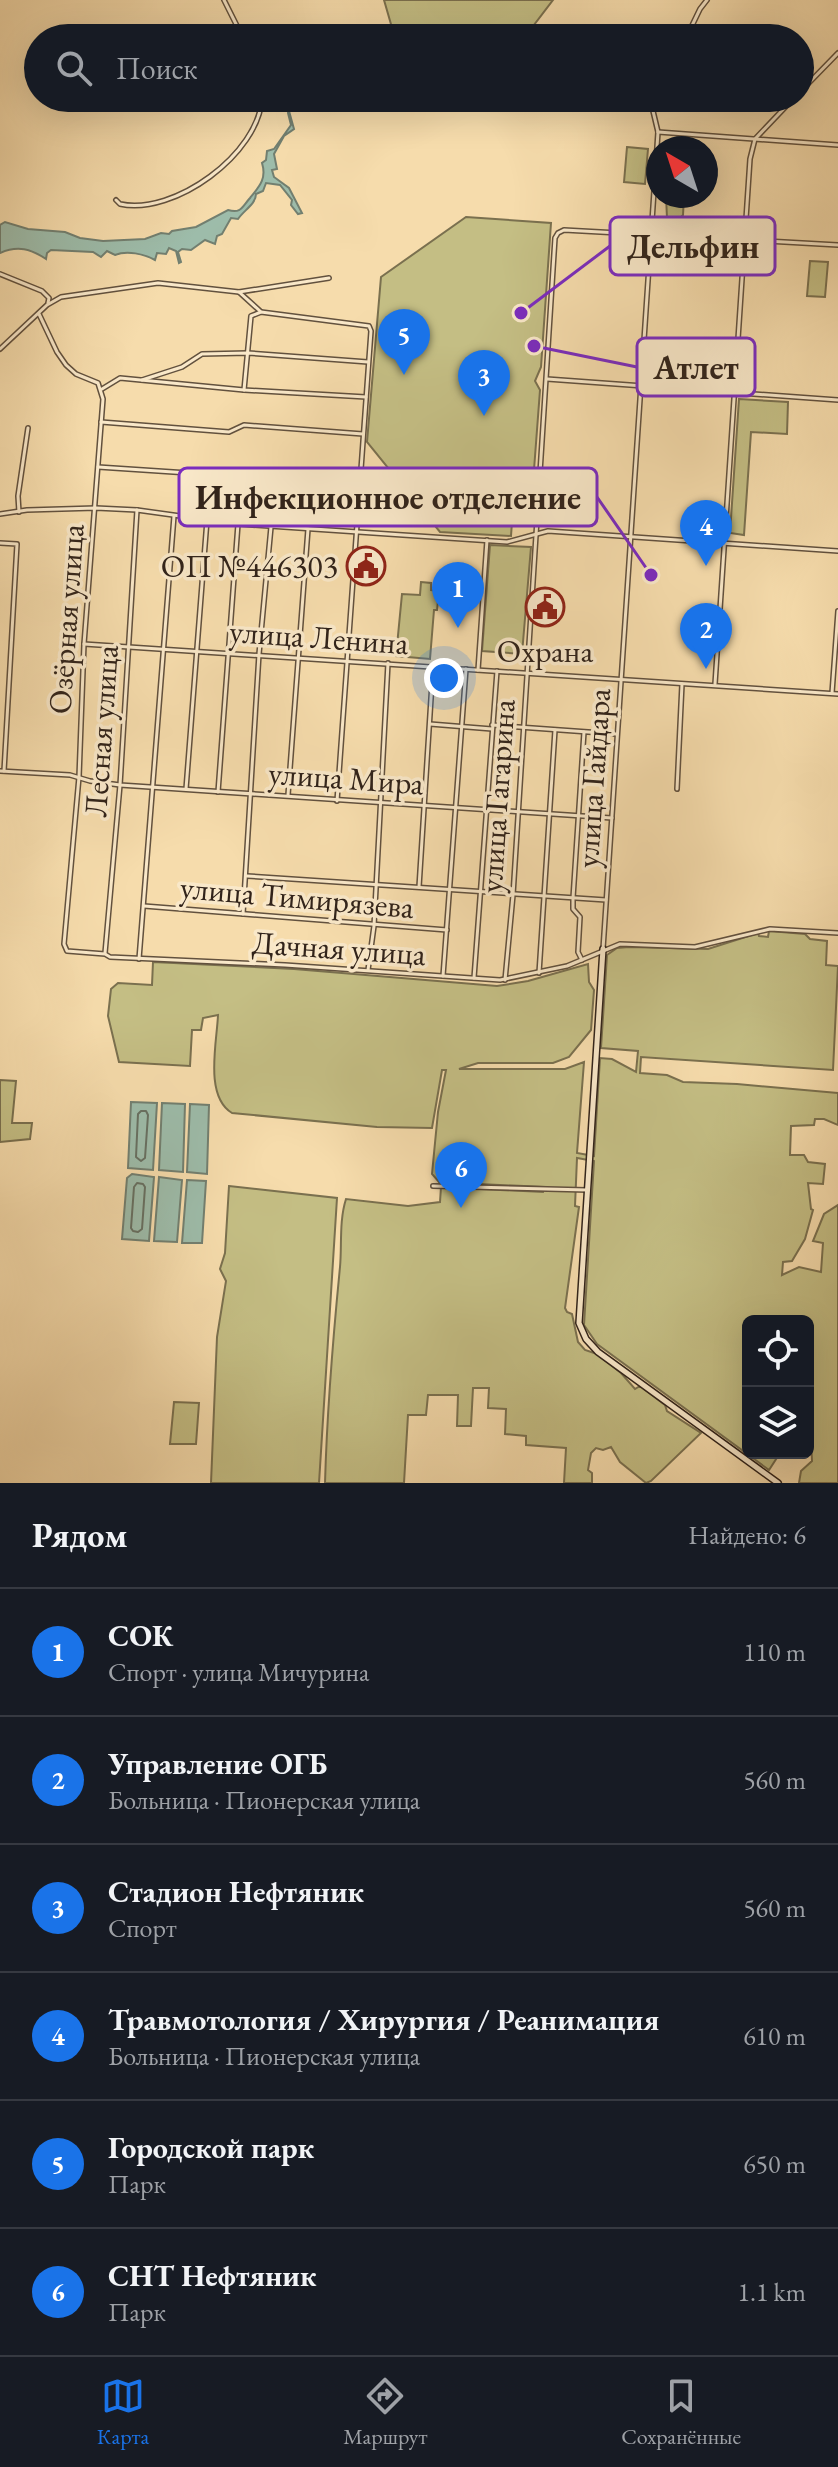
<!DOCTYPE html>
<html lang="ru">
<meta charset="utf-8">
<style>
:root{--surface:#171b24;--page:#242831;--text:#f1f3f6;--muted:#9ea1a6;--line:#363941;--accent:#1a73e8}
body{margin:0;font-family:"EB Garamond",serif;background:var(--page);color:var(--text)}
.controls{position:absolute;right:24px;bottom:24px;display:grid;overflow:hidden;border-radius:12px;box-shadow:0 8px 32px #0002}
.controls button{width:72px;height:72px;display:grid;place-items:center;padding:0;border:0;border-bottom:2px solid var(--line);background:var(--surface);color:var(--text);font:40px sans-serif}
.compass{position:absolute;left:646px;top:136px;width:72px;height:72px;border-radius:50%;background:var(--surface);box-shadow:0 8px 32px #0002;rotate:321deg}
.you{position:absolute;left:444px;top:678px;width:28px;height:28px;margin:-20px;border:6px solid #fff;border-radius:50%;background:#1a73e8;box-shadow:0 0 0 12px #1a73e833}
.badge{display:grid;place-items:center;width:52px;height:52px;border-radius:50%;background:var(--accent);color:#fff;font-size:26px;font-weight:700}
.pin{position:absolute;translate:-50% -66px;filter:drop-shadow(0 2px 4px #0008)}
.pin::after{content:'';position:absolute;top:42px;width:28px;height:24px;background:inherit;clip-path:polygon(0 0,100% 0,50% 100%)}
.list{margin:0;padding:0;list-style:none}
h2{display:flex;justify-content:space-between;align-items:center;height:104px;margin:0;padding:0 32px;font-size:34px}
h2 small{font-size:26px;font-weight:400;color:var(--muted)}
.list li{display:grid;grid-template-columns:52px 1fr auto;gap:24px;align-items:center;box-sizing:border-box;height:128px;padding:0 32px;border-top:2px solid var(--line)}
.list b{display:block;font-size:30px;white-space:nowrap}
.list p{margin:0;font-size:26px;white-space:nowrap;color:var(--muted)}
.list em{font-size:26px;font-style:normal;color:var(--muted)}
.icon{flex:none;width:44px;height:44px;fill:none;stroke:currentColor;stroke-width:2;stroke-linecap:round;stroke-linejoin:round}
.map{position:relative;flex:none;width:838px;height:1483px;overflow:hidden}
.search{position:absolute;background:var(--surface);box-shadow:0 8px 32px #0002;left:24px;right:24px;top:24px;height:88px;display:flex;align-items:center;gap:20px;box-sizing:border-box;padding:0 28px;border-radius:44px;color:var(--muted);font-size:30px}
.sheet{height:872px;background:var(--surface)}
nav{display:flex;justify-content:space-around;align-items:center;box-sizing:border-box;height:112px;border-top:2px solid var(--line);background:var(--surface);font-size:22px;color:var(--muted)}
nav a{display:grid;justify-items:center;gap:4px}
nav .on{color:var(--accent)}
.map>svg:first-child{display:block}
</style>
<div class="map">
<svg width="838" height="1483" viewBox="0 0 838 1483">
<rect width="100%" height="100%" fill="#f6dcac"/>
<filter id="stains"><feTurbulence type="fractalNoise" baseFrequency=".0025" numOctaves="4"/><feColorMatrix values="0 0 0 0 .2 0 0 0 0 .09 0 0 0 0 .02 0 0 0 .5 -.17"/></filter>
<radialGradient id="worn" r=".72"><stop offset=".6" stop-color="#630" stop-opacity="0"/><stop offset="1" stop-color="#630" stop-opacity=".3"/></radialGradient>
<g fill="#c4be84" stroke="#7a704f" stroke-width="2">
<polygon points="384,0 553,0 524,38 395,38"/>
<polygon points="627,147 648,149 645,184 624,182"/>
<polygon points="666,196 684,196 683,215 677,221 667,218"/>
<polygon points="466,217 551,223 541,367 535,381 540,390 530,523 512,522 511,536 440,532 367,442 381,277"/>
<polygon points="810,261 828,262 825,297 807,296"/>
<polygon points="739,399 788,402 787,434 751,432 744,535 730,533"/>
<polygon points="490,545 531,547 522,654 482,651"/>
<polygon points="421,582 431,583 431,590 439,591 437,610 434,610 430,659 396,656 402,594 420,595"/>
<path d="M769 931 805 934 810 939 827 941 826 965 838 966 833 1070 641 1057 640 1073 667 1075 683 1082 737 1084 838 1093V1125L824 1119H815L814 1125 791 1126 790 1155H804L808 1162 825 1164 823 1184 808 1183 811 1209 813 1210 805 1239 792 1261 783 1262 782 1275 799 1267 821 1272 823 1243 813 1241 824 1214 838 1205V1483H799L801 1471 812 1461 811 1440H808V1321H748V1453H780L769 1470 597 1344 584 1325 594 1161 577 1158 575 1206 579 1207 565 1308 567 1312 572 1314 578 1342 585 1350 597 1354 621 1373 635 1389 640 1386 665 1405 667 1411 701 1433 651 1481 646 1483 620 1462 611 1447 603 1450 596 1448 591 1453 588 1470 592 1473V1483H564L566 1448 526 1445V1436L505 1434 506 1409 488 1408 489 1388H473L471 1426H457L458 1395H428L426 1415H408L404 1483H325C327 1411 333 1338 340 1267 342 1245 339 1221 346 1199L408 1206 440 1202 441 1187 543 1192 544 1187 439 1182 432 1174 438 1112 446 1070H442L432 1128 377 1127 232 1113C204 1096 217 1042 218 1015L203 1018 201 1030H192L190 1066 119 1062 108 1016 111 989 118 983 152 985 153 962 294 969 497 986 528 981 588 964 589 982 594 990 591 1030 569 1057 553 1063H478L459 1069H565L584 1062 577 1153 594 1156 600 1058 612 1059 636 1072 638 1051 601 1048 607 955 617 948 629 947 708 949 758 933 759 936 768 937Z"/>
<polygon points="0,1080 16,1081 12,1123 32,1123 30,1139 0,1142"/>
<polygon points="229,1186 337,1198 319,1483 211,1483 217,1337 226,1281 220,1269 225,1253"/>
<polygon points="174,1402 199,1403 196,1444 170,1444"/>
</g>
<g fill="#9dbcaa" stroke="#727f70" stroke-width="2">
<path d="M290 98 289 111 294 129 284 136 274 154 277 169 272 170 274 177 289 188 302 213 298 214 291 205 292 200 280 185 266 183 263 191 256 194C256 204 244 210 238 219L231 218 222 234 217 236 215 244 205 240 191 250 182 249 178 252 181 262 179 263 176 251 169 248 166 254 157 253 155 260C144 254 127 250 115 255L107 251 101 257 93 252 51 250 47 253 46 259C31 249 18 245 0 253V225L5 222 28 229 65 232 80 238 103 241 145 239 161 233 169 234 172 231 196 227 228 210C241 214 242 207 250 198 259 187 267 179 262 163L266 160 267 151 274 149 291 125 288 113Z"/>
<polygon points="131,1102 157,1103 153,1170 128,1168"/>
<polygon points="162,1103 185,1104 183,1172 159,1170"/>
<polygon points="190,1104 209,1105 207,1174 187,1172"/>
<polygon points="132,1174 154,1177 149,1241 122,1239 127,1178"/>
<polygon points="159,1177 182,1180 177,1242 154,1241"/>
<polygon points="187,1180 206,1181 202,1243 182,1243"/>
</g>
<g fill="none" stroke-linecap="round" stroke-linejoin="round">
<g stroke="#677062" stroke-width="2">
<polygon points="141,1111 146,1111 148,1115 145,1158 141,1161 136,1157 138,1114"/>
<polygon points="137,1183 143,1184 145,1187 142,1229 138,1232 133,1231 131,1228 134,1187"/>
</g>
<defs>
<g id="street">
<polyline points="224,0 243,38"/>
<polyline points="686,38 700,9 707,0"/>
<polyline points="800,92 838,53"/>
<polyline points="654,98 653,111 658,132"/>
<polyline points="658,132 838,145"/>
<path d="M116 200 120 204C174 216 259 154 262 98"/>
<polyline points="0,274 42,291 49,298 48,303"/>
<polyline points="239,292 329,278"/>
<polyline points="39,314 57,352 66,365 76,374 98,383 103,399 84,644 79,777 64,944 67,951 105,954 110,957 285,965 500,980 567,966 620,944 695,947 770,929 838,933"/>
<polyline points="0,349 47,305 61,297 158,283 239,292 260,311"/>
<polyline points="547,379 838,400"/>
<polyline points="142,380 182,367 202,354 248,353 368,362"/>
<polyline points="102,389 120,378 244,390 366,397"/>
<polyline points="244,390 251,316 261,312 369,326 371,331 337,801"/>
<polyline points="101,422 229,432 244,425 363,434"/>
<polyline points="98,467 292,480"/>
<polyline points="19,512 18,496 28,428"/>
<polyline points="0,514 27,510 96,508 137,510 238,524 507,542 548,531 838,551"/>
<polyline points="0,543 17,544 4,771"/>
<polyline points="84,644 838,694"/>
<polyline points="478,670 487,540"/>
<polyline points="715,684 750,159 755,139 794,98"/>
<polyline points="832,693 838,611"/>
<polyline points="430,724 492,729"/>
<polyline points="492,725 616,734"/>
<polyline points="0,771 70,775 90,781 120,785 612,818"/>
<polyline points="186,789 207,520"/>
<polyline points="677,789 682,684"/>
<polyline points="218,792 238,524 239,484 236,477"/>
<polyline points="288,795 308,529"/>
<polyline points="247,876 606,900"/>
<polyline points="419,887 433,667"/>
<polyline points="144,906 447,930"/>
<polyline points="243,914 259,654 271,527"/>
<polyline points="603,949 658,132"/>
<polyline points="105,953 120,785 137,510"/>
<polyline points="139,959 174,516"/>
<polyline points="582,960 578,952 580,917 573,909 573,898 584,732"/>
<polyline points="368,970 374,926 388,663"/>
<polyline points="539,973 555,730"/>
<polyline points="443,976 466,669"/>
<polyline points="474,978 497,671"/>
<polyline points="505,980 513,895 555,238 558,233 564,230 838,245"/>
<polyline points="433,1186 587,1190"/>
</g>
<polyline id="secondary" points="603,949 579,1323 586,1339 598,1352 778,1483"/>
</defs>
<use href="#street" stroke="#62513e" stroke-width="6"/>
<use href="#secondary" stroke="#31231a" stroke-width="8"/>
<use href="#street" stroke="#f9e8c9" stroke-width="3"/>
<use href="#secondary" stroke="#f9e8c9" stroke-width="5"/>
</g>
<defs>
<symbol id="civic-ring" viewBox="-11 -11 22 22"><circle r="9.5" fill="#f9e8c9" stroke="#8f2418" stroke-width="1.5"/><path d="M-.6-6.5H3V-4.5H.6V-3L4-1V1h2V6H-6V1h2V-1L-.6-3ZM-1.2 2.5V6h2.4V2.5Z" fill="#8f2418"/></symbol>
</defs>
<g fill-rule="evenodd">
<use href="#civic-ring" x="344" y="544" width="44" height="44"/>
<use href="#civic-ring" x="523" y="585" width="44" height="44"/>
</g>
<g text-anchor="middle" stroke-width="7" stroke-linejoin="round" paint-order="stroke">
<g font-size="32" fill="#31231a" stroke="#f9e8c9" text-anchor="end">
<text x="338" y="577">ОП №446303</text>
<text x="545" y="662" text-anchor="middle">Охрана</text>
</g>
<g font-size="32" fill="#31231a" stroke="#f9e8c9">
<text transform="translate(66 619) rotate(-86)" y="11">Озёрная улица</text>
<text transform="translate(319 637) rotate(4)" y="11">улица Ленина</text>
<text transform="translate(101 731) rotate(-86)" y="11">Лесная улица</text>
<text transform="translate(346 778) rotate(4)" y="11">улица Мира</text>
<text transform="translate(593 778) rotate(-86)" y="11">улица Гайдара</text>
<text transform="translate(497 796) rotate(-86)" y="11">улица Гагарина</text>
<text transform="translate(297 897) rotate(5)" y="11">улица Тимирязева</text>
<text transform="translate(339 948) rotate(4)" y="11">Дачная улица</text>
</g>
</g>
<path fill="none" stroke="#7b2cbf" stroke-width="3" d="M521 313L610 246M534 346L637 367M651 575L597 497"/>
<g fill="#7b2cbf" stroke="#f9e8c9" stroke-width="3">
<circle cx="521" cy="313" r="8"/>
<circle cx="534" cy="346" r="8"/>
<circle cx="651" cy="575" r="8"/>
</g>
<g fill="#f9e8c9" stroke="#7b2cbf" stroke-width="3">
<rect x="610" y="217" width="165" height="58" rx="8"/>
<rect x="637" y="338" width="118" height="58" rx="8"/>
<rect x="179" y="468" width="418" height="58" rx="8"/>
</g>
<g font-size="34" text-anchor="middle" font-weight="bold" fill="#31231a">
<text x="693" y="258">Дельфин</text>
<text x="696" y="379">Атлет</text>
<text x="388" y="509">Инфекционное отделение</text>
</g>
<rect width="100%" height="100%" filter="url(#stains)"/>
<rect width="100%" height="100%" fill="url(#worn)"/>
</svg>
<div class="controls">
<button><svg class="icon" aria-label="locate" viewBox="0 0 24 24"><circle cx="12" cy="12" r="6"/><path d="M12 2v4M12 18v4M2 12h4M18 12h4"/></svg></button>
<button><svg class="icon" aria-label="layers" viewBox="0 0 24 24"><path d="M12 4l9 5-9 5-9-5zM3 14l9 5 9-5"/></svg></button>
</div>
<svg class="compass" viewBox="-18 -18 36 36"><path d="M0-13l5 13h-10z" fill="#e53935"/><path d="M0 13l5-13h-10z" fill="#9ea1a6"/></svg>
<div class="you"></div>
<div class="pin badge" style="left:458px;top:628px">1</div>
<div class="pin badge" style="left:706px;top:669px">2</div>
<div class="pin badge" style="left:484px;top:416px">3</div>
<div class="pin badge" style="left:706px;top:566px">4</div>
<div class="pin badge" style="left:404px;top:375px">5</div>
<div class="pin badge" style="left:461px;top:1208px">6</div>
<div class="search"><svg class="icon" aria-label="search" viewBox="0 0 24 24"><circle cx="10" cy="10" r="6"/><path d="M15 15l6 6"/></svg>Поиск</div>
</div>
<section class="sheet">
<h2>Рядом<small>Найдено: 6</small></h2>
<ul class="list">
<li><span class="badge">1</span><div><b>СОК</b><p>Спорт · улица Мичурина</p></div><em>110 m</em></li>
<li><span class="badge">2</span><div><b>Управление ОГБ</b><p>Больница · Пионерская улица</p></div><em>560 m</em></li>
<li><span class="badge">3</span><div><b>Стадион Нефтяник</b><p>Спорт</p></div><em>560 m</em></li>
<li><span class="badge">4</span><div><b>Травмотология / Хирургия / Реанимация</b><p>Больница · Пионерская улица</p></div><em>610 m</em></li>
<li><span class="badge">5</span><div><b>Городской парк</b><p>Парк</p></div><em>650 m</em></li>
<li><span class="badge">6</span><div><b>СНТ Нефтяник</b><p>Парк</p></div><em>1.1 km</em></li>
</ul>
</section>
<nav>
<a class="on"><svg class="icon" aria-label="map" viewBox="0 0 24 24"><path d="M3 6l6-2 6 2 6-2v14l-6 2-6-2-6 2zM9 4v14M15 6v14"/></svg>Карта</a>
<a><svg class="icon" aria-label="directions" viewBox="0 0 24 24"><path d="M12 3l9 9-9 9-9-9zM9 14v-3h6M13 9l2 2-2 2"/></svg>Маршрут</a>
<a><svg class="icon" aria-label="saved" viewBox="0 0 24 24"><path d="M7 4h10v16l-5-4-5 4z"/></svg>Сохранённые</a>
</nav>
